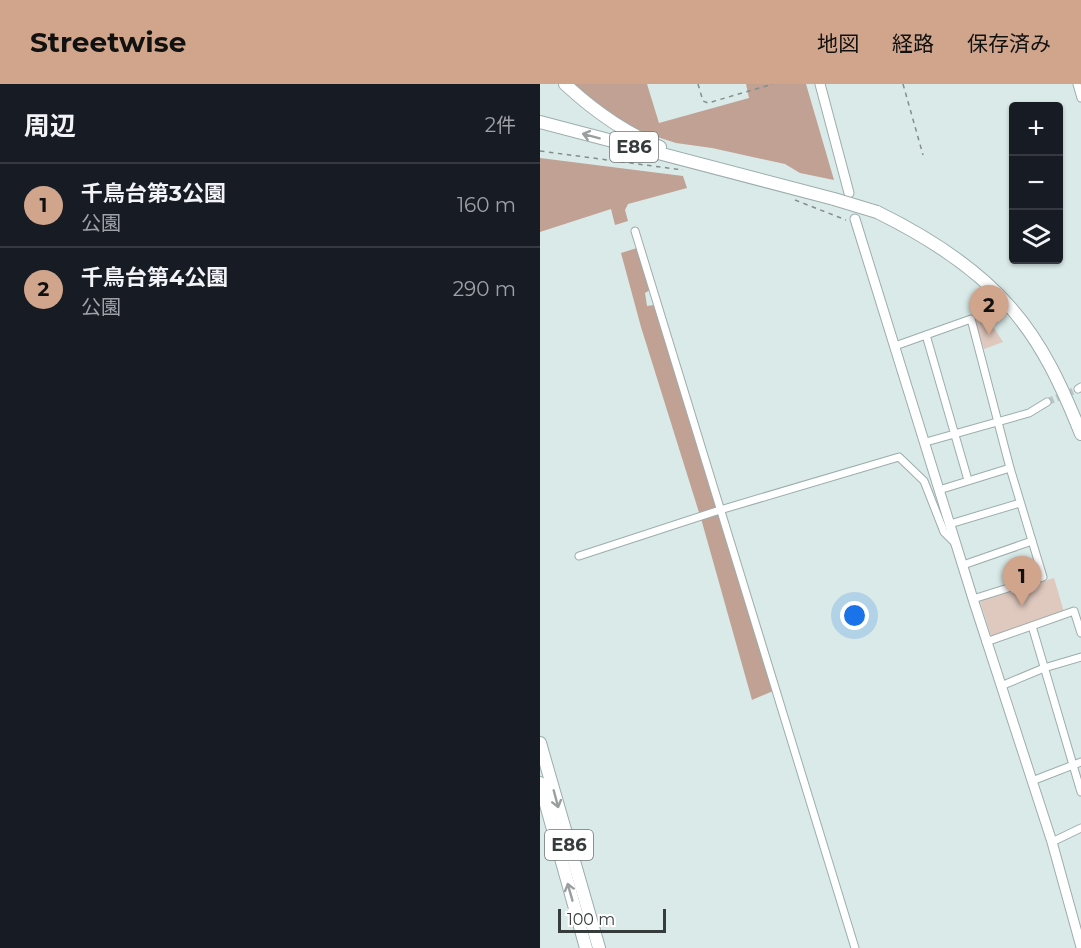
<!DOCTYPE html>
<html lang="ja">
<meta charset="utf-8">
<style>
:root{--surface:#171b24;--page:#20242c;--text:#f1f3f6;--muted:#9ea1a6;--line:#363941;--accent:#d0a58c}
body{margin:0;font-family:Montserrat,"Noto Sans JP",sans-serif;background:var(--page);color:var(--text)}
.controls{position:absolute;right:18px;top:18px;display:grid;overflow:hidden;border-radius:6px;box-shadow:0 2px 4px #0004}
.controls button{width:54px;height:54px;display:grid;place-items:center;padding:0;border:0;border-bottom:2px solid var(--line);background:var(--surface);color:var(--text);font:30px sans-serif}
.scale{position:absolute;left:18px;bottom:15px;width:108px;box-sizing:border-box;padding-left:6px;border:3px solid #363c3c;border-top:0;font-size:16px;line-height:21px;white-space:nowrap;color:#363c3c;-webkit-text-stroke:4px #fff;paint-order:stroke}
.you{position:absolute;left:315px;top:532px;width:21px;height:21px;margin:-15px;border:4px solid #fff;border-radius:50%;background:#1a73e8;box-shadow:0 0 0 9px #1a73e833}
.badge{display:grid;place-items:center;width:39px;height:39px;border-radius:50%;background:var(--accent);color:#111;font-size:20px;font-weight:700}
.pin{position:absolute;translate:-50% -50px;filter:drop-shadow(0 2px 3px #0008)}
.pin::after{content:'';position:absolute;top:32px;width:21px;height:18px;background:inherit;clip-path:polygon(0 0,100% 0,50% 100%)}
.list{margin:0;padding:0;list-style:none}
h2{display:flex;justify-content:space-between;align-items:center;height:78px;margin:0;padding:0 24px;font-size:26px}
h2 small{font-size:20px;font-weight:400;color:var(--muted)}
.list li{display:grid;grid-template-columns:39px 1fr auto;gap:18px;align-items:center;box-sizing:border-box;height:84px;padding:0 24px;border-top:2px solid var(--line)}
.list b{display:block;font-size:22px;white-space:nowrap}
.list p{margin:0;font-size:20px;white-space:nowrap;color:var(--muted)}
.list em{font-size:20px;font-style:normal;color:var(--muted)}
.icon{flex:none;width:33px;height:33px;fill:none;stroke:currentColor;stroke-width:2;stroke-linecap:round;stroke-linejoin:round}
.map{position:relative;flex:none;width:541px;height:864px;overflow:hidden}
header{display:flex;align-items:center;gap:36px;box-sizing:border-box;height:84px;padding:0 30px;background:var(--accent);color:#111}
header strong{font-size:28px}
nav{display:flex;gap:33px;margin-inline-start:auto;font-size:21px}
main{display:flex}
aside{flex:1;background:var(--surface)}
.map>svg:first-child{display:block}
</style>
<header>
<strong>Streetwise</strong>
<nav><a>地図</a><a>経路</a><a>保存済み</a></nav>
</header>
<main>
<aside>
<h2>周辺<small>2件</small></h2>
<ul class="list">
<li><span class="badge">1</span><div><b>千鳥台第3公園</b><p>公園</p></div><em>160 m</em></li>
<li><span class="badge">2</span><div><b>千鳥台第4公園</b><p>公園</p></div><em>290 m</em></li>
</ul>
</aside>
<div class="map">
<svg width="541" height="864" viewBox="0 0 541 864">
<rect width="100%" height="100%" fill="#d9eae8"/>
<g fill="#dfc8be">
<polygon points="440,232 454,244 463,258 444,265 434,234"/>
<polygon points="514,494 524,528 451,552 440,517"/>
</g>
<g fill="#c0a193">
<polygon points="20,0 107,0 119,39 209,14 206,0 266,0 294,96 260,89 245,80 172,64 136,59 102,48 49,26"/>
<polygon points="0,74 143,92 147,104 88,120 85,126 88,137 75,141 71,125 0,148"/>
<polygon points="97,164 110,206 105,209 107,222 114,221 233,607 212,616 162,438 101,243 81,169"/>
</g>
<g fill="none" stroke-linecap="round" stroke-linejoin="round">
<polyline stroke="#b8c7c6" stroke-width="7" stroke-dasharray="7 3.5" stroke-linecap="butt" points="507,318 538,305"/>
<defs>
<g id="street">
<polyline points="537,0 541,14"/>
<polyline points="95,147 315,864"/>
<polyline points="386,251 428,396"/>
<polyline points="355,262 431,235 470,384 503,493 433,515"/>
<polyline points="538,305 541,303"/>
<polyline points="386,358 489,329 507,318"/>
<polyline points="399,406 470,384"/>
<polyline points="410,440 480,419"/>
<polyline points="39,472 180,426 359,373 384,397 404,448 414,458"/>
<polyline points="423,481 492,457"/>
<polyline points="492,542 541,708"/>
<polyline points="446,558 534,527 541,549"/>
<polyline points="461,602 504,584 541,573"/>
<polyline points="492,697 541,678"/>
<polyline points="512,758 541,744"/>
</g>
<g id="secondary">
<polyline points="280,0 309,109"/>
<polyline points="315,135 433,515 512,758 541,863"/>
</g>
<g id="highway">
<path d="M25 0C54 27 83 48 120 63"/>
<polyline points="0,38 294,115"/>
<path d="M337 128C384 151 435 183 470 223 503 260 523 305 541 350"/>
<polyline points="0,659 59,864"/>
<polyline points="0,699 46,864"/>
</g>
</defs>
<use href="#street" stroke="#9dadac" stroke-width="9"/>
<use href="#secondary" stroke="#9dadac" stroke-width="11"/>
<use href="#highway" stroke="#9dadac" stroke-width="14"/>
<g stroke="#838e8d" stroke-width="1.5" stroke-dasharray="4.5 4.5" stroke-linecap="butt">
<polyline points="158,0 163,17 168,19 233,0"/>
<polyline points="363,0 383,71"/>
<polyline points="0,67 143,86"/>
<polyline points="255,116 306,136"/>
</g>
<use href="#street" stroke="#fff" stroke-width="7"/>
<use href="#secondary" stroke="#fff" stroke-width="9"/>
<use href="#highway" stroke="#fff" stroke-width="12"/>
<defs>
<polyline id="highway-bridge" points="294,115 337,128"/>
</defs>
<use href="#highway-bridge" stroke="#9dadac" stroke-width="14" stroke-linecap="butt"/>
<use href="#highway-bridge" stroke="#fff" stroke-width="12"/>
</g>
<defs><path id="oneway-shaft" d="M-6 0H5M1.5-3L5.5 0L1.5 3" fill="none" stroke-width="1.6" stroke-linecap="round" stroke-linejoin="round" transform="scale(1.5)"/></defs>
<g stroke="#9a9e9e">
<use href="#oneway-shaft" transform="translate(51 52) rotate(-165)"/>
<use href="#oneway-shaft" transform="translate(16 715) rotate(75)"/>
<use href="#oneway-shaft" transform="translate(30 808) rotate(-106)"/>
</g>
<g text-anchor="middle" stroke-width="4.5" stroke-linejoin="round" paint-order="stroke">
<g fill="#fff" stroke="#727676" stroke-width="1.5">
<rect x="70" y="48" width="48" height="30" rx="4.5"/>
<rect x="5" y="746" width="48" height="30" rx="4.5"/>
</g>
<g font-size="18" font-weight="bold" fill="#363c3c">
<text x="94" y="69">E86</text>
<text x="29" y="767">E86</text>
</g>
</g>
</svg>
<div class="controls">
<button>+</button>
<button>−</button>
<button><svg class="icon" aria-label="layers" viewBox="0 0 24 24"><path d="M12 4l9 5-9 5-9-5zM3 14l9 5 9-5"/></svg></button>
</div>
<div class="scale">100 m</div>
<div class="you"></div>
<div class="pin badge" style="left:482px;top:522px">1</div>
<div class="pin badge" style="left:449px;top:251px">2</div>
</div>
</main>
